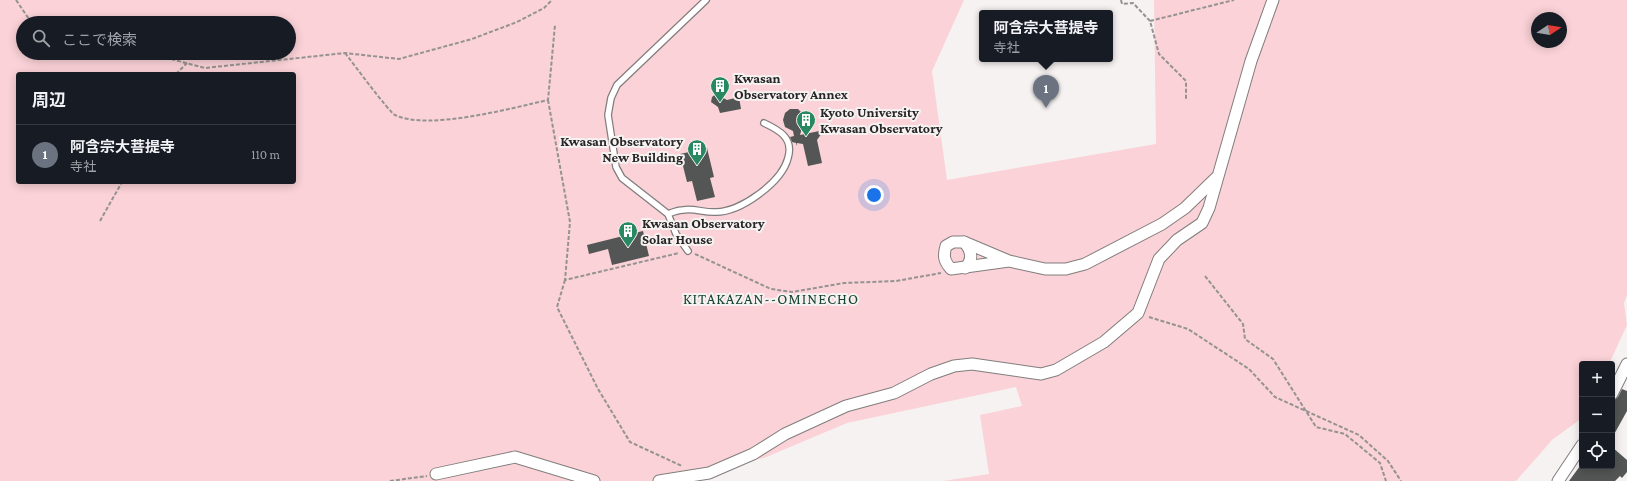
<!DOCTYPE html>
<html lang="ja">
<meta charset="utf-8">
<style>
:root{--surface:#171b24;--page:#242831;--text:#f1f3f6;--muted:#9ea1a6;--line:#363941;--accent:#278862}
body{margin:0;font-family:"Crimson Pro","Noto Sans JP",serif;background:var(--page);color:var(--text)}
.controls{position:absolute;right:12px;bottom:12px;display:grid;overflow:hidden;border-radius:4px;box-shadow:0 2px 10px #0003}
.controls button{width:36px;height:36px;display:grid;place-items:center;padding:0;border:0;border-bottom:1px solid var(--line);background:var(--surface);color:var(--text);font:20px sans-serif}
.compass{position:absolute;left:1531px;top:12px;width:36px;height:36px;border-radius:50%;background:var(--surface);box-shadow:0 2px 10px #0003;rotate:78deg}
.you{position:absolute;left:874px;top:195px;width:14px;height:14px;margin:-10px;border:3px solid #fff;border-radius:50%;background:#1a73e8;box-shadow:0 0 0 6px #1a73e833}
.badge{display:grid;place-items:center;width:26px;height:26px;border-radius:50%;background:var(--accent);color:#fff;font-size:13px;font-weight:700}
.pin{position:absolute;translate:-50% -33px;filter:drop-shadow(0 1px 2px #0008)}
.pin::after{content:'';position:absolute;top:21px;width:14px;height:12px;background:inherit;clip-path:polygon(0 0,100% 0,50% 100%)}
.popup{position:absolute;left:979px;top:10px;width:134px;height:52px;box-sizing:border-box;display:grid;place-content:center;border-radius:4px;background:var(--surface);filter:drop-shadow(0 1px 3px #0005);font-size:13px;white-space:nowrap;color:var(--muted)}
.popup b{font-size:15px;color:var(--text)}
.popup::after{content:'';position:absolute;left:50%;top:100%;margin-left:-8px;border:8px solid transparent;border-top-color:var(--surface)}
.list{margin:0;padding:0;list-style:none}
h2{display:flex;justify-content:space-between;align-items:center;height:52px;margin:0;padding:0 16px;font-size:17px}
h2 small{font-size:13px;font-weight:400;color:var(--muted)}
.list li{display:grid;grid-template-columns:26px 1fr auto;gap:12px;align-items:center;box-sizing:border-box;height:60px;padding:0 16px;border-top:1px solid var(--line)}
.list b{display:block;font-size:15px;white-space:nowrap}
.list p{margin:0;font-size:13px;white-space:nowrap;color:var(--muted)}
.list em{font-size:13px;font-style:normal;color:var(--muted)}
.icon{flex:none;width:22px;height:22px;fill:none;stroke:currentColor;stroke-width:2;stroke-linecap:round;stroke-linejoin:round}
.map{position:relative;flex:none;width:1627px;height:481px;overflow:hidden}
.search{position:absolute;background:var(--surface);box-shadow:0 2px 10px #0003;left:16px;top:16px;width:280px;height:44px;display:flex;align-items:center;gap:10px;box-sizing:border-box;padding:0 14px;border-radius:22px;color:var(--muted);font-size:15px}
.panel{position:absolute;background:var(--surface);box-shadow:0 2px 10px #0003;left:16px;top:72px;width:280px;height:112px;border-radius:4px}
.map>svg:first-child{display:block}
</style>
<div class="map">
<svg width="1627" height="481" viewBox="0 0 1627 481">
<rect width="100%" height="100%" fill="#f7f2f2"/>
<path fill="#fad2d7" fill-rule="evenodd" d="M0 0H964L932 71 947 180 1156 144 1154 0H1627V295L1624 303 1627 325 1609 364H1582V418L1552 440 1516 481H943L989 474 980 415 1022 406 1016 387 847 423 764 458 656 481H0ZM1537 18H1561V42H1537ZM23 23H289V53H23ZM18 74H294V182H18Z"/>
<g fill="#535654">
<polygon points="716,94 727,100 739,97 741,109 720,113 718,107 711,102 712,97"/>
<polygon points="790,109 798,109 803,114 804,121 800,135 824,130 817,140 822,163 808,166 803,144 797,143 796,146 796,143 792,142 790,137 794,136 793,131 785,127 783,120 785,113"/>
<polygon points="707,148 714,177 710,178 715,197 697,201 692,181 687,182 680,154"/>
<polygon points="643,231 649,256 612,265 608,249 589,254 587,245"/>
<polygon points="1622,389 1627,391 1627,411 1612,438 1612,401 1618,397"/>
<polygon points="1612,447 1627,460 1627,472 1622,478 1620,476 1615,481 1569,481 1580,466 1612,466"/>
</g>
<g fill="none" stroke-linecap="round" stroke-linejoin="round">
<defs>
<g id="service">
<path d="M668 214C673 212 678 210 683 210 694 208 705 213 716 212 741 212 782 182 788 158 794 138 779 130 764 123"/>
<polyline points="688,251 676,234 668,214 622,178 616,167 608,115 611,98 617,85 706,0"/>
</g>
<g id="minor">
<path d="M964 242C971 250 974 259 965 268"/>
<path d="M1009 261 951 269C944 261 943 256 946 246L953 242H964L1009 261 1045 269H1066L1085 264 1162 224 1185 208 1216 178"/>
<polyline points="1612,394 1627,364"/>
<polyline points="436,474 515,457 594,481"/>
<polyline points="659,481 709,473 753,454 785,434 846,406 894,393 931,374 954,366 972,364 1041,374 1056,370 1104,342 1138,313 1159,259 1177,240 1202,223 1209,208 1251,61 1273,0"/>
<polyline points="1558,481 1582,445"/>
</g>
</defs>
<use href="#service" stroke="#827d7d" stroke-width="8"/>
<use href="#minor" stroke="#827d7d" stroke-width="13"/>
<g stroke="#959292" stroke-width="2" stroke-dasharray="4 2" stroke-linecap="butt">
<polyline points="16,0 31,22 35,23"/>
<polyline points="1121,0 1122,4 1133,3 1150,21 1159,54 1186,81 1186,99"/>
<polyline points="1150,21 1234,0"/>
<polyline points="148,53 205,68 345,53 399,59 472,39 517,22 544,8 552,0"/>
<path d="M345 53C353 63 388 111 395 115 428 131 512 108 548 100L555 25"/>
<polyline points="176,74 187,63"/>
<polyline points="548,100 570,222 565,280 679,253"/>
<polyline points="100,221 122,182"/>
<polyline points="695,254 771,289 792,292 844,283 896,281 941,273"/>
<polyline points="1205,276 1243,324 1245,339 1273,359 1316,427 1345,434 1380,463 1386,481"/>
<polyline points="565,280 557,307 598,389 630,442 682,466"/>
<polyline points="1149,317 1188,329 1249,369 1275,397 1359,435 1388,461 1401,481"/>
<polyline points="390,481 427,476"/>
</g>
<use href="#service" stroke="#fff" stroke-width="5.5"/>
<use href="#minor" stroke="#fff" stroke-width="11"/>
</g>
<defs>
<symbol id="building-pin" viewBox="-11 -11 22 30"><path d="M0 17L-7.5 6A9.5 9.5 0 1 1 7.5 6Z" fill="#278862" stroke="#f7f2f2"/><path d="M-4-6H4V6H1V3H-1V6H-4ZM-2.5-4.3h1.7v1.8h-1.7ZM.8-4.3h1.7v1.8H.8ZM-2.5-1h1.7V.8h-1.7ZM.8-1h1.7V.8H.8Z" fill="#fff"/></symbol>
</defs>
<g fill-rule="evenodd">
<use href="#building-pin" x="709" y="75" width="22" height="30"/>
<use href="#building-pin" x="795" y="109" width="22" height="30"/>
<use href="#building-pin" x="686" y="138" width="22" height="30"/>
<use href="#building-pin" x="617" y="220" width="22" height="30"/>
</g>
<g text-anchor="middle" stroke-width="4" stroke-linejoin="round" paint-order="stroke">
<g font-size="14" font-weight="bold" fill="#272525" stroke="#f7f2f2" text-anchor="start">
<text x="734" y="83">Kwasan<tspan x="734" dy="16">Observatory Annex</tspan></text>
<text x="820" y="117">Kyoto University<tspan x="820" dy="16">Kwasan Observatory</tspan></text>
<text x="683" y="146" text-anchor="end">Kwasan Observatory<tspan x="683" dy="16">New Building</tspan></text>
<text x="642" y="228">Kwasan Observatory<tspan x="642" dy="16">Solar House</tspan></text>
</g>
<g font-size="15" letter-spacing="1" fill="#184531" stroke="#f7f2f2">
<text x="771" y="304">KITAKAZAN--OMINECHO</text>
</g>
</g>
</svg>
<div class="controls">
<button>+</button>
<button>−</button>
<button><svg class="icon" aria-label="locate" viewBox="0 0 24 24"><circle cx="12" cy="12" r="6"/><path d="M12 2v4M12 18v4M2 12h4M18 12h4"/></svg></button>
</div>
<svg class="compass" viewBox="-18 -18 36 36"><path d="M0-13l5 13h-10z" fill="#e53935"/><path d="M0 13l5-13h-10z" fill="#9ea1a6"/></svg>
<div class="you"></div>
<div class="pin badge" style="left:1046px;top:108px;background:#6b7280">1</div>
<div class="popup"><b>阿含宗大菩提寺</b>寺社</div>
<div class="search"><svg class="icon" aria-label="search" viewBox="0 0 24 24"><circle cx="10" cy="10" r="6"/><path d="M15 15l6 6"/></svg>ここで検索</div>
<section class="panel">
<h2>周辺<small></small></h2>
<ul class="list">
<li><span class="badge" style="background:#6b7280">1</span><div><b>阿含宗大菩提寺</b><p>寺社</p></div><em>110 m</em></li>
</ul>
</section>
</div>
